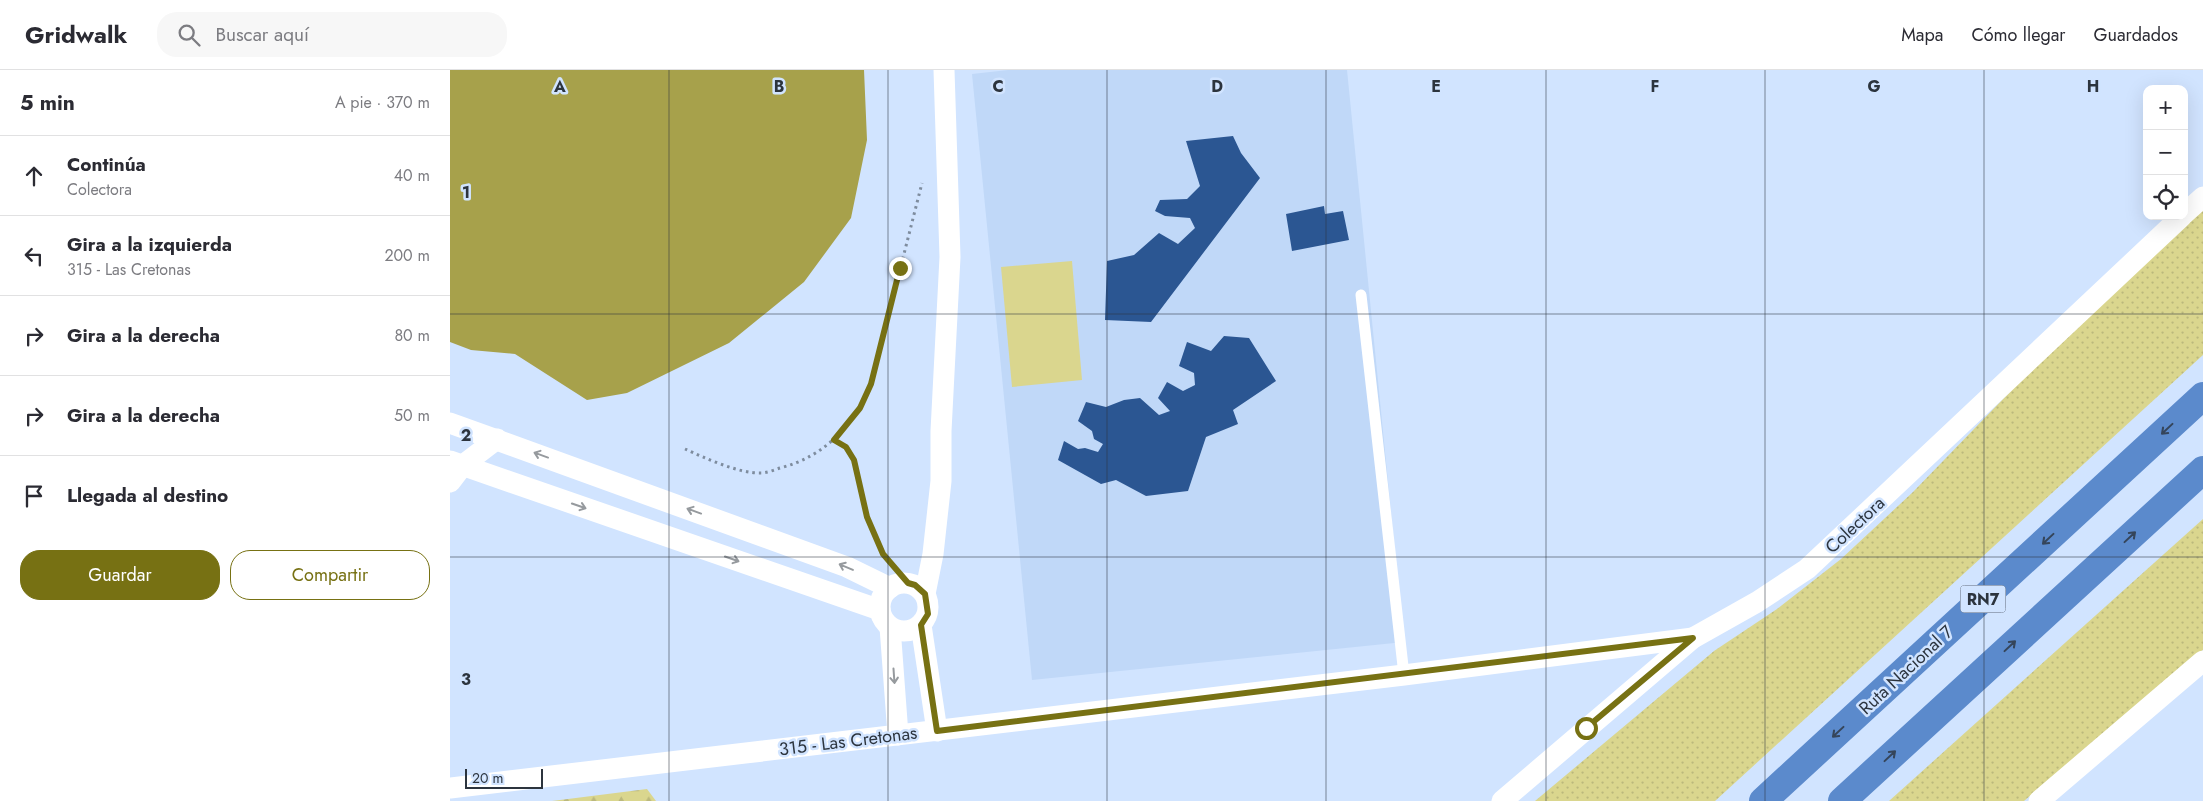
<!DOCTYPE html>
<html lang="es">
<meta charset="utf-8">
<style>
:root{--surface:#fff;--page:#f7f7f7;--text:#2b2b33;--muted:#7c7c81;--line:#e1e1e2;--accent:#777113}
body{margin:0;font-family:Jost,sans-serif;background:var(--page);color:var(--text)}
.controls{position:absolute;right:15px;top:15px;display:grid;overflow:hidden;border-radius:10px;box-shadow:0 5px 20px #0002}
.controls button{width:45px;height:45px;display:grid;place-items:center;padding:0;border:0;border-bottom:1px solid var(--line);background:var(--surface);color:var(--text);font:25px sans-serif}
.scale{position:absolute;left:15px;bottom:12px;width:78px;box-sizing:border-box;padding-left:5px;border:2px solid #2c343e;border-top:0;font-size:14px;line-height:18px;white-space:nowrap;color:#2c343e;-webkit-text-stroke:4px #d1e4ff;paint-order:stroke}
.stop{position:absolute;width:15px;height:15px;margin:-11px;border:4px solid #777113;border-radius:50%;background:#fff}
.stop.end{background:#777113;border-color:#fff;box-shadow:0 1px 5px #0008}
.list{margin:0;padding:0;list-style:none}
h2{display:flex;justify-content:space-between;align-items:center;height:65px;margin:0;padding:0 20px;font-size:21px}
h2 small{font-size:16px;font-weight:400;color:var(--muted)}
.list li{display:grid;grid-template-columns:32px 1fr auto;gap:15px;align-items:center;box-sizing:border-box;height:80px;padding:0 20px;border-top:1px solid var(--line)}
.list b{display:block;font-size:19px;white-space:nowrap}
.list p{margin:0;font-size:16px;white-space:nowrap;color:var(--muted)}
.list em{font-size:16px;font-style:normal;color:var(--muted)}
.actions{display:flex;gap:10px;padding:15px 20px}
.actions a{flex:1;padding:11px 0;border:1px solid var(--accent);border-radius:20px;text-align:center;font-size:18px;color:var(--accent)}
.actions .main{background:var(--accent);color:#fff}
.icon{flex:none;width:28px;height:28px;fill:none;stroke:currentColor;stroke-width:2;stroke-linecap:round;stroke-linejoin:round}
.map{position:relative;flex:none;width:1753px;height:731px;overflow:hidden}
header{display:flex;align-items:center;gap:30px;box-sizing:border-box;height:70px;padding:0 25px;background:var(--surface);border-bottom:1px solid var(--line)}
header strong{font-size:24px}
nav{display:flex;gap:28px;margin-inline-start:auto;font-size:18px}
.search{width:350px;height:45px;background:var(--page);display:flex;align-items:center;gap:12px;box-sizing:border-box;padding:0 18px;border-radius:20px;color:var(--muted);font-size:19px}
main{display:flex}
aside{flex:1;background:var(--surface)}
.map>svg:first-child{display:block}
</style>
<header>
<strong>Gridwalk</strong>
<div class="search"><svg class="icon" aria-label="search" viewBox="0 0 24 24"><circle cx="10" cy="10" r="6"/><path d="M15 15l6 6"/></svg>Buscar aquí</div>
<nav><a>Mapa</a><a>Cómo llegar</a><a>Guardados</a></nav>
</header>
<main>
<aside>
<h2>5 min<small>A pie · 370 m</small></h2>
<ul class="list">
<li><svg class="icon" aria-label="ahead" viewBox="0 0 24 24"><path d="M12 20V5M6 11l6-6 6 6"/></svg><div><b>Continúa</b><p>Colectora</p></div><em>40 m</em></li>
<li><svg class="icon" aria-label="left" viewBox="0 0 24 24"><path d="M17 20v-9H6M10 6l-5 5 5 5"/></svg><div><b>Gira a la izquierda</b><p>315 - Las Cretonas</p></div><em>200 m</em></li>
<li><svg class="icon" aria-label="right" viewBox="0 0 24 24"><path d="M7 20v-9h11M14 6l5 5-5 5"/></svg><div><b>Gira a la derecha</b></div><em>80 m</em></li>
<li><svg class="icon" aria-label="right" viewBox="0 0 24 24"><path d="M7 20v-9h11M14 6l5 5-5 5"/></svg><div><b>Gira a la derecha</b></div><em>50 m</em></li>
<li><svg class="icon" aria-label="arrive" viewBox="0 0 24 24"><path d="M6 21V4h12l-3 4 3 4H6"/></svg><div><b>Llegada al destino</b></div></li>
</ul>
<div class="actions"><a class="main">Guardar</a><a>Compartir</a></div>
</aside>
<div class="map">
<svg width="1753" height="731" viewBox="0 0 1753 731">
<defs>
<pattern id="grass-dots" width="8" height="8" patternUnits="userSpaceOnUse" patternTransform="scale(1.25)"><rect width="8" height="8" fill="#dad68e"/><path d="M2 2h.1M6 6h.1" fill="none" stroke="#bbb87c" stroke-width="1.8" stroke-linecap="round"/></pattern>
<pattern id="forest-firs" width="22" height="20" patternUnits="userSpaceOnUse" patternTransform="scale(1.25)"><rect width="22" height="20" fill="#dad68e"/><path d="M5 1l3.5 6h-7zM16 11l3.5 6h-7z" fill="#bbb87c"/></pattern>
</defs>
<rect width="100%" height="100%" fill="#d1e4ff"/>
<polygon fill="#c0d8f8" points="558,0 897,0 954,572 582,610 522,4"/>
<g fill="url(#grass-dots)">
<polygon points="1753,134 1753,285 1265,731 1085,731 1264,581 1327,539 1391,489 1463,422 1644,235"/>
<polygon points="1753,449 1753,580 1574,731 1439,731"/>
</g>
<polygon fill="url(#forest-firs)" points="197,719 206,731 102,731"/>
<polygon fill="#dad68e" points="622,191 632,310 562,317 551,197"/>
<polygon fill="#a7a14b" points="0,0 414,0 417,70 401,148 354,212 279,273 177,323 137,330 65,284 21,280 0,272"/>
<g fill="#2b5692">
<polygon points="783,66 791,83 810,108 701,252 655,250 657,191 684,185 709,163 728,174 745,158 740,148 715,146 705,141 710,130 737,129 750,116 736,71"/>
<polygon points="874,136 875,144 893,141 899,170 842,181 836,144"/>
<polygon points="774,266 799,268 826,311 783,340 788,354 756,367 738,421 696,426 666,410 651,414 608,390 614,371 628,379 635,378 648,382 653,374 644,369 642,361 628,351 636,332 656,337 674,330 690,328 709,345 720,341 708,328 717,312 733,321 745,315 744,303 729,296 737,272 761,281"/>
</g>
<g fill="none" stroke-linecap="round" stroke-linejoin="round">
<g stroke="#7e8c9e" stroke-width="3" stroke-dasharray="2.5 4" stroke-linecap="butt">
<polyline points="384,370 396,377 404,391 417,447 433,484 439,490"/>
<path d="M235 379C255 388 290 404 311 403 317 403 324 400 330 398 376 386 402 356 421 314L472 113"/>
</g>
<polyline stroke="#fff" stroke-width="11" points="911,225 954,605"/>
<g stroke="#fff" stroke-width="21">
<polyline points="1734,144 1753,127"/>
<polyline points="0,353 397,497 440,518"/>
<polyline points="0,391 430,540"/>
<polyline points="0,412 13,395 47,369"/>
<circle cx="454" cy="537" r="24"/>
<polyline points="475,524 483,484 491,411 491,361 500,187 494,0"/>
<polyline points="471,555 487,661"/>
<polyline points="440,557 448,665"/>
<polyline points="0,718 954,605 1243,568"/>
<polyline points="1052,731 1243,568 1307,532 1357,499 1732,146"/>
<polyline points="1589,731 1753,591"/>
</g>
<g stroke="#5b8acc" stroke-width="28">
<polyline points="1313,731 1753,326"/>
<polyline points="1392,731 1753,400"/>
</g>
</g>
<defs><path id="oneway-shaft" d="M-6 0H5M1.5-3L5.5 0L1.5 3" fill="none" stroke-width="1.6" stroke-linecap="round" stroke-linejoin="round" transform="scale(1.25)"/></defs>
<g stroke="#35455a">
<use href="#oneway-shaft" transform="translate(1717 359) rotate(137)"/>
<use href="#oneway-shaft" transform="translate(1680 467) rotate(-43)"/>
<use href="#oneway-shaft" transform="translate(1598 469) rotate(137)"/>
<use href="#oneway-shaft" transform="translate(1560 576) rotate(-43)"/>
<use href="#oneway-shaft" transform="translate(1388 662) rotate(137)"/>
<use href="#oneway-shaft" transform="translate(1440 686) rotate(-43)"/>
</g>
<g stroke="#969a9e">
<use href="#oneway-shaft" transform="translate(91 385) rotate(-160)"/>
<use href="#oneway-shaft" transform="translate(129 436) rotate(19)"/>
<use href="#oneway-shaft" transform="translate(244 441) rotate(-160)"/>
<use href="#oneway-shaft" transform="translate(282 489) rotate(19)"/>
<use href="#oneway-shaft" transform="translate(396 497) rotate(-157)"/>
<use href="#oneway-shaft" transform="translate(444 606) rotate(86)"/>
</g>
<g fill="none" stroke-linecap="round" stroke-linejoin="round">
<polyline stroke="#777113" stroke-width="6" points="450,198 421,314 410,338 384,370 396,377 404,390 417,447 433,484 458,513 465,515 475,524 478,544 471,555 487,661 1243,568 1136,658"/>
</g>
<path fill="none" stroke="#2c343e" stroke-width="1" stroke-opacity="0.55" d="M219 0V731M438 0V731M657 0V731M876 0V731M1096 0V731M1315 0V731M1534 0V731M0 244H1753M0 487H1753"/>
<g text-anchor="middle" stroke-width="5" stroke-linejoin="round" paint-order="stroke">
<rect fill="#d1e4ff" stroke="#5e6978" stroke-width="1" x="1510.5" y="515.5" width="45" height="27" rx="4"/>
<g font-size="16" font-weight="bold" fill="#2c343e">
<text x="1533" y="535">RN7</text>
</g>
<g font-size="18" fill="#2c343e" stroke="#d1e4ff">
<text transform="translate(1405 455) rotate(-43)" y="6">Colectora</text>
<text transform="translate(1456 600) rotate(-43)" y="6">Ruta Nacional 7</text>
<text transform="translate(398 671) rotate(-7)" y="6">315 - Las Cretonas</text>
</g>
</g>
<g font-size="16" text-anchor="middle" font-weight="bold" fill="#2c343e" stroke="#d1e4ff" stroke-width="5" stroke-linejoin="round" paint-order="stroke">
<text x="110" y="22">A</text>
<text x="329" y="22">B</text>
<text x="548" y="22">C</text>
<text x="767" y="22">D</text>
<text x="986" y="22">E</text>
<text x="1205" y="22">F</text>
<text x="1424" y="22">G</text>
<text x="1643" y="22">H</text>
<text x="16" y="128">1</text>
<text x="16" y="371">2</text>
<text x="16" y="615">3</text>
</g>
</svg>
<div class="controls">
<button>+</button>
<button>−</button>
<button><svg class="icon" aria-label="locate" viewBox="0 0 24 24"><circle cx="12" cy="12" r="6"/><path d="M12 2v4M12 18v4M2 12h4M18 12h4"/></svg></button>
</div>
<div class="scale">20 m</div>
<div class="stop" style="left:1136px;top:658px"></div>
<div class="stop end" style="left:450px;top:198px"></div>
</div>
</main>
